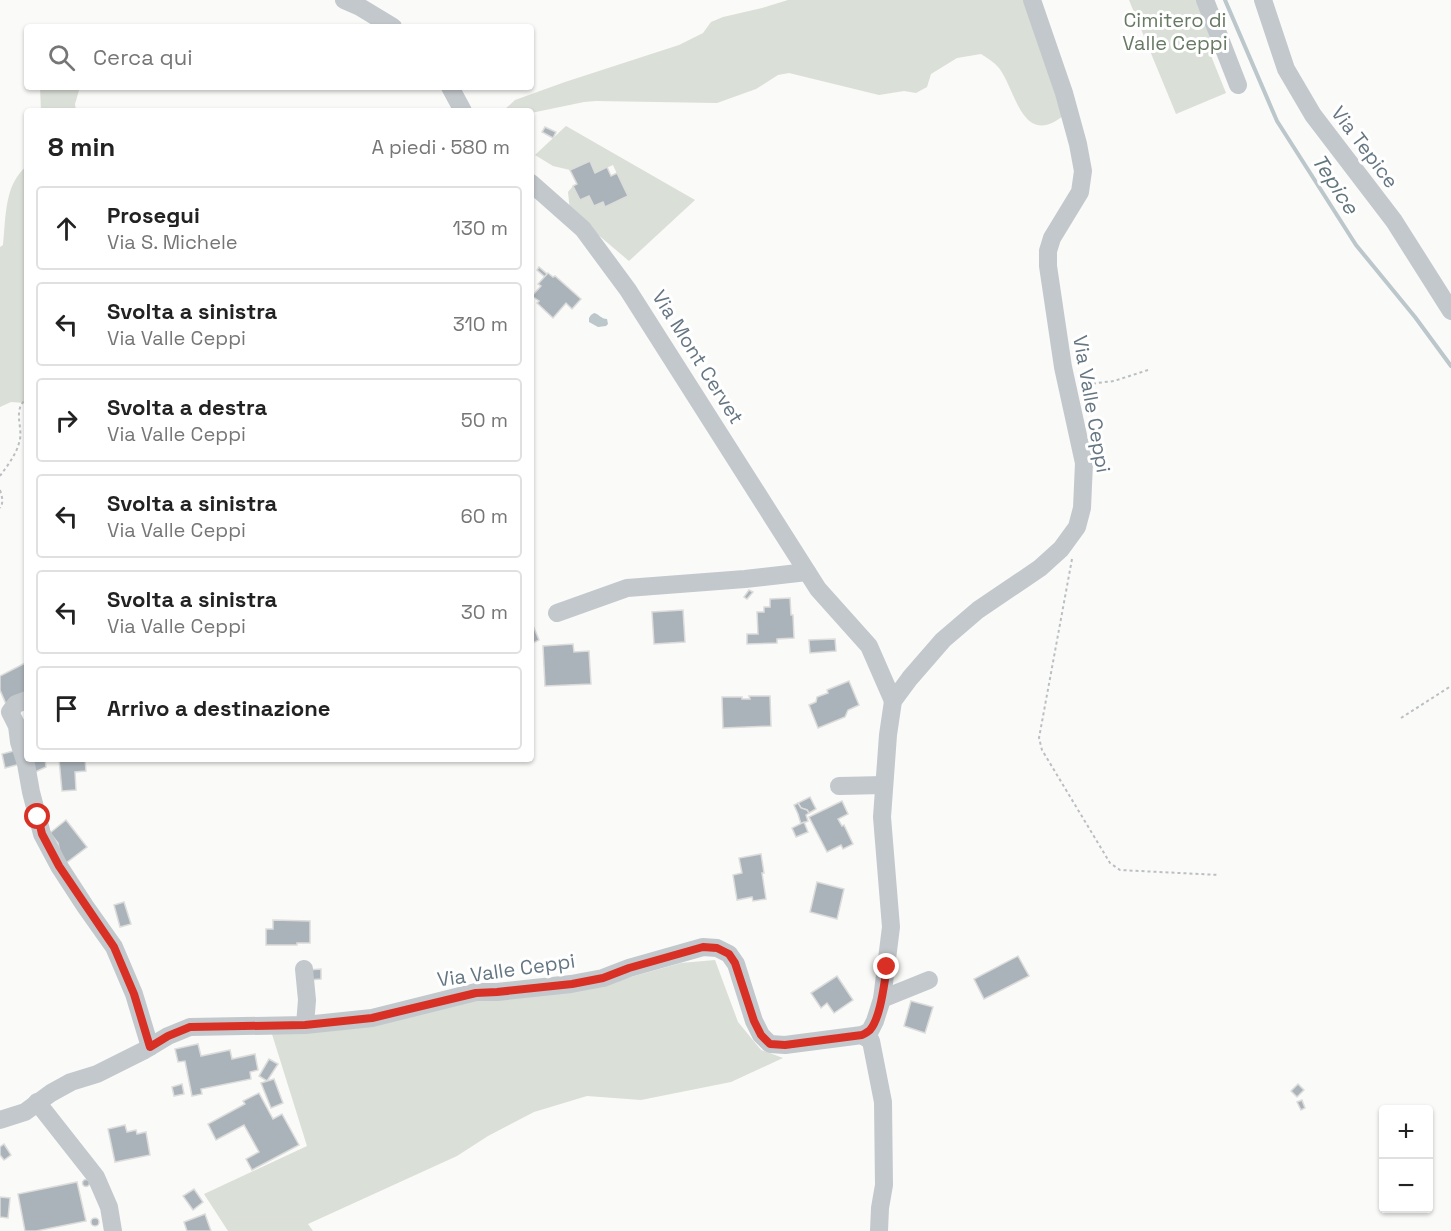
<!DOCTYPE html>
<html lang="it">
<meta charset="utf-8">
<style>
:root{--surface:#fff;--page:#f2f2f2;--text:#222;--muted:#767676;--line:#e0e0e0}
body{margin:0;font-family:"Space Grotesk",sans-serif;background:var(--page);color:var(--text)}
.controls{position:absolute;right:18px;bottom:18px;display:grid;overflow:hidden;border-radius:6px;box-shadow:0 2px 4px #0004}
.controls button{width:54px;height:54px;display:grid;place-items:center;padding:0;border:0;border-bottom:2px solid var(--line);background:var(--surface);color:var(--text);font:30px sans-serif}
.stop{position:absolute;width:18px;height:18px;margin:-14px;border:4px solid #d93025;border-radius:50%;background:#fff}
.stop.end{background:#d93025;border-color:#fff;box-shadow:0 2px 6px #0008}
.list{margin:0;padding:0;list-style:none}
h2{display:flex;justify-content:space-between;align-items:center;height:78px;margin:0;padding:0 24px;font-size:26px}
h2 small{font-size:20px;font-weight:400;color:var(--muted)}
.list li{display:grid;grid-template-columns:39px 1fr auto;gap:18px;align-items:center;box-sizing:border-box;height:84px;margin:0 12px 12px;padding:0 12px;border:2px solid var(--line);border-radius:6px}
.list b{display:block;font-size:22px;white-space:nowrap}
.list p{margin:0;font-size:20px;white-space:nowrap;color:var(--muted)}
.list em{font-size:20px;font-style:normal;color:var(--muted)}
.icon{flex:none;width:33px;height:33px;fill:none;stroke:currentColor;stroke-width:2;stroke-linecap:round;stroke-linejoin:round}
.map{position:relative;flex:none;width:1451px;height:1231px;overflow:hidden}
.search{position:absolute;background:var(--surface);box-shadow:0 2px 4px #0004;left:24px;top:24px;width:510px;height:66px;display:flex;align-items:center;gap:15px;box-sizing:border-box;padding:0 21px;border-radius:6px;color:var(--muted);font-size:22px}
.panel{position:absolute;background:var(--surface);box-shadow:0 2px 4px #0004;left:24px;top:108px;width:510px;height:654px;border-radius:6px}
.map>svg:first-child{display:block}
</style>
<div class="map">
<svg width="1451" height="1231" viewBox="0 0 1451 1231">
<rect width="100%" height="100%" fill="#fafaf8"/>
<g fill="#dadfd7">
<path d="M788 0H1027L1063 116C1022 148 1016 90 999 68 994 62 987 58 981 54L957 58 931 74 927 87 916 93 904 91 879 95 789 73 778 75 756 89 717 103 596 101 584 102 531 113V111H503L515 100 565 82 679 45 703 33 711 22 723 17 762 8Z"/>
<polygon points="1129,0 1201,0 1216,36 1205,41 1226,93 1176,114"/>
<polygon points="40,87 80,87 75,104 76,111 41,111"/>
<polygon points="566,126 695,200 629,261 570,211 568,192 573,186 580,200 589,196 594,206 603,202 627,196 613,165 595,173 590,162 570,170 553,166 535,155"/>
<path d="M27 166V400L25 403 11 402 0 407V247L3 245C6 218 4 184 27 166Z"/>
<polygon points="715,960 738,1022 761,1050 783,1058 731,1082 641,1100 587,1096 534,1112 488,1136 457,1156 308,1224 313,1231 228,1231 204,1194 307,1146 271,1031 475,999 606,984 681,963"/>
</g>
<path fill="#bbc7cb" d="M594 313C599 314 601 319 607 319L608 324 606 326 598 327 589 322V318L591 315Z"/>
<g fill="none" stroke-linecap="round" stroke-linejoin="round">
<polyline stroke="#bbc7cb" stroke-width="4" points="1225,0 1277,121 1356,245 1415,317 1451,366"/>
</g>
<g fill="#aab3b9" stroke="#dcdcda" stroke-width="1.5">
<polygon points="545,127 556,132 553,138 542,132"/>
<polygon points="590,161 595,173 607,167 611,176 617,173 628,196 605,207 603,202 594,206 589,196 580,200 573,186 577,184 570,170"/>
<polygon points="539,267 547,274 545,277 537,270"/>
<polygon points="548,273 553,277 555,276 581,299 572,309 566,303 553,318 537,303 539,301 532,296 541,286 538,284"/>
<polygon points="749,590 753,592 747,599 744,597"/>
<polygon points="790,598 791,615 793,615 794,638 777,639 777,643 747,644 747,634 758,634 757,612 764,612 764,607 770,607 770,599"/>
<polygon points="683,610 685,642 654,644 652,612"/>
<polygon points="532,623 539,640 531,644 531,624"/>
<polygon points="835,639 836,651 810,653 809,640"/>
<polygon points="573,644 574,652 589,651 591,684 545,686 543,646"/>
<polygon points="27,662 27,694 6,704 0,690 0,676"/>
<polygon points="849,681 859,705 848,710 845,717 818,728 809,705 816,702 817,697 828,693 827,690"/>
<polygon points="749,696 770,696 771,726 723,728 722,697 742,697 742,699 750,699"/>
<polygon points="21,749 24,763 5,768 2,754"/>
<polygon points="29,759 45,759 46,767 31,774"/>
<polygon points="59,759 85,759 86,771 75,772 76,790 62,791"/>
<polygon points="810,797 816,809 809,813 807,810 801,808 798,803"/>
<polygon points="842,801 848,814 838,819 842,826 844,825 853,844 843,849 841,845 827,852 809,817"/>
<polygon points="798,803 801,808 807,810 809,813 806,815 808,821 801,824 798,814 794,805"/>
<polygon points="66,820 87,847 66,863 61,857 58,843 50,833"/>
<polygon points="804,822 808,832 796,837 792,828"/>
<polygon points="761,854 764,873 762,873 766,899 753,901 752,897 737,900 733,875 742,873 739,858"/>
<polygon points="817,882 844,889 837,919 810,912"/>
<polygon points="124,902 131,924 120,927 114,905"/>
<polygon points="273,920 310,921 310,943 297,943 297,945 266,945 266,929 273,929"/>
<polygon points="1018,956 1029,976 984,999 974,979"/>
<polygon points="321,969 321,979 308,980 308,970"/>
<polygon points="837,976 853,1000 834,1013 827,1003 821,1008 811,993"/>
<polygon points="911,1001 933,1007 925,1033 904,1026"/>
<polygon points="198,1044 201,1056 230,1050 232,1059 255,1054 258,1070 250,1072 251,1079 201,1089 202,1094 192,1096 185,1061 178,1062 175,1049"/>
<polygon points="269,1059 278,1064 267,1081 259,1076"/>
<polygon points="274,1079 283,1103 271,1108 261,1083"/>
<polygon points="182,1084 184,1094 174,1096 172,1087"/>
<polygon points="1298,1084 1304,1090 1297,1097 1291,1091"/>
<polygon points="259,1093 273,1119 282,1114 299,1145 252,1170 246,1159 259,1152 244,1125 216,1140 208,1124 245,1104 243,1101"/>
<polygon points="1302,1100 1305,1108 1301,1110 1297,1102"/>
<polygon points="125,1125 127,1132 136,1130 137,1134 146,1132 150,1155 115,1162 108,1129"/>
<polygon points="4,1144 11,1155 4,1160 0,1155 0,1147"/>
<circle cx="86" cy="1183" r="3.5"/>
<polygon points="77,1182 86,1221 36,1231 25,1231 18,1194"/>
<polygon points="194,1189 203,1202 193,1210 183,1196"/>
<polygon points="0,1197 10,1198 8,1218 0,1217"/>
<polygon points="205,1214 211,1231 187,1231 184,1222"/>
<circle cx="95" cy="1222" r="4"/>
</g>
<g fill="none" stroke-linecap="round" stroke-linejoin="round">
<g stroke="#bbbfc2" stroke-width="2" stroke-dasharray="3 3" stroke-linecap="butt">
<polyline points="1081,385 1114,381 1148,370"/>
<path d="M0 476C7 466 16 455 19 443 24 429 13 413 24 401L27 400"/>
<path d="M0 490C2 497 4 502 0 508"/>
<polyline points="1072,559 1039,738 1042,750 1110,863 1120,870 1219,875"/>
<polyline points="1401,718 1451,686"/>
</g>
<g stroke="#c3c8cc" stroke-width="18">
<polyline points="344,0 360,7 393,27"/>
<polyline points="1205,0 1238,85"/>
<polyline points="1263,0 1286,69 1313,115 1394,221 1451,311"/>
<polyline points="450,87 463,111"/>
<polyline points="531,183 583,229 628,290 818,589 869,646 893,701"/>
<polyline points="557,613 627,588 745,579 807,572"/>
<polyline points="27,700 16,704 10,712 17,726 19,742 26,764 31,792 42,834 59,866 85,906 114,947 134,994 150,1047"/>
<polyline points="839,786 884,785"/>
<polyline points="304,969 307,1000 305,1025"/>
<polyline points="882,999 929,980"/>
<polyline points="862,1035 871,1041 883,1102 884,1185 880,1208 879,1231"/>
<polyline points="37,1102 96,1177 109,1207 113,1231"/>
<polyline points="0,1120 25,1112 51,1093 71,1082 97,1074 143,1051 168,1036 190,1027 305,1025 372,1018 476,992 497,992 571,984 603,978 629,968 703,947 717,948 729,954 736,964 754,1021 761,1035 770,1044 785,1045 862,1035 870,1031 875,1021 882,999 891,927 882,817 888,735 893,701 910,678 943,640 978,610 1040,568 1061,549 1077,527 1082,508 1084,463 1063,367 1048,266 1048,251 1052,238 1080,192 1083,171 1078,144 1064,93 1032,0"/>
</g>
</g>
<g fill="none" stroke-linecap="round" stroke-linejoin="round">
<path stroke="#d93025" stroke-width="8" d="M38 817 42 834 59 866 114 947 134 994 150 1047 168 1036 190 1027 305 1025 372 1018 476 993 497 992 572 984 603 978 629 968 703 947 717 948 729 954 735 963 754 1021 761 1035 770 1044 785 1045 862 1035C864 1034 868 1032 870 1030 881 1017 884 983 887 967"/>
</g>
<g text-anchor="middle" stroke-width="6" stroke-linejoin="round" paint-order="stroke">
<g font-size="20" fill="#687a64" stroke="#fff">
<text x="1175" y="27">Cimitero di<tspan x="1175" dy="23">Valle Ceppi</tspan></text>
</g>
<g font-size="20" fill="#657683" stroke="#fff">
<text transform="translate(1365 147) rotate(53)" y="7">Via Tepice</text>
<text transform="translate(698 357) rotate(58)" y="7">Via Mont Cervet</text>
<text transform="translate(1092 404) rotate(80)" y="7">Via Valle Ceppi</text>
<text transform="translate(506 970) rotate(-8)" y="7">Via Valle Ceppi</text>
</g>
<g font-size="21" font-style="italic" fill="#60757c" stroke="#fff">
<text transform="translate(1335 184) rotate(57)" y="7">Tepice</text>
</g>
</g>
</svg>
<div class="controls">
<button>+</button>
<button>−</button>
</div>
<div class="stop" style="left:38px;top:817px"></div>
<div class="stop end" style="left:887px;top:967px"></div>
<div class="search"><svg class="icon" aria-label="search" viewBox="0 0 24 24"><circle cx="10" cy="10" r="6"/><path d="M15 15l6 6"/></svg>Cerca qui</div>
<section class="panel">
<h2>8 min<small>A piedi · 580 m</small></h2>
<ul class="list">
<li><svg class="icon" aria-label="ahead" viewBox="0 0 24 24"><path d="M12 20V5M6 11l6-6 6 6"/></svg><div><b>Prosegui</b><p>Via S. Michele</p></div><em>130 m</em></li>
<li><svg class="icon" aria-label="left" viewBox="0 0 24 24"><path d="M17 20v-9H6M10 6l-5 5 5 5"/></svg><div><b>Svolta a sinistra</b><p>Via Valle Ceppi</p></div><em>310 m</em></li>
<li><svg class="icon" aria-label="right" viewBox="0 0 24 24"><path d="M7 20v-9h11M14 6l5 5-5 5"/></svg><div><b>Svolta a destra</b><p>Via Valle Ceppi</p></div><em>50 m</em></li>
<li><svg class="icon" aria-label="left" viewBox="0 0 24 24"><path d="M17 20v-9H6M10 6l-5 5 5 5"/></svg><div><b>Svolta a sinistra</b><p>Via Valle Ceppi</p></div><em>60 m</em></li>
<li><svg class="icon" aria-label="left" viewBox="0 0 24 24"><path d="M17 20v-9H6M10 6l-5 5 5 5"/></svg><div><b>Svolta a sinistra</b><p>Via Valle Ceppi</p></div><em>30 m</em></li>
<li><svg class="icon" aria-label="arrive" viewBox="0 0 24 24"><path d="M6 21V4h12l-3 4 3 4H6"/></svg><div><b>Arrivo a destinazione</b></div></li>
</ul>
</section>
</div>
